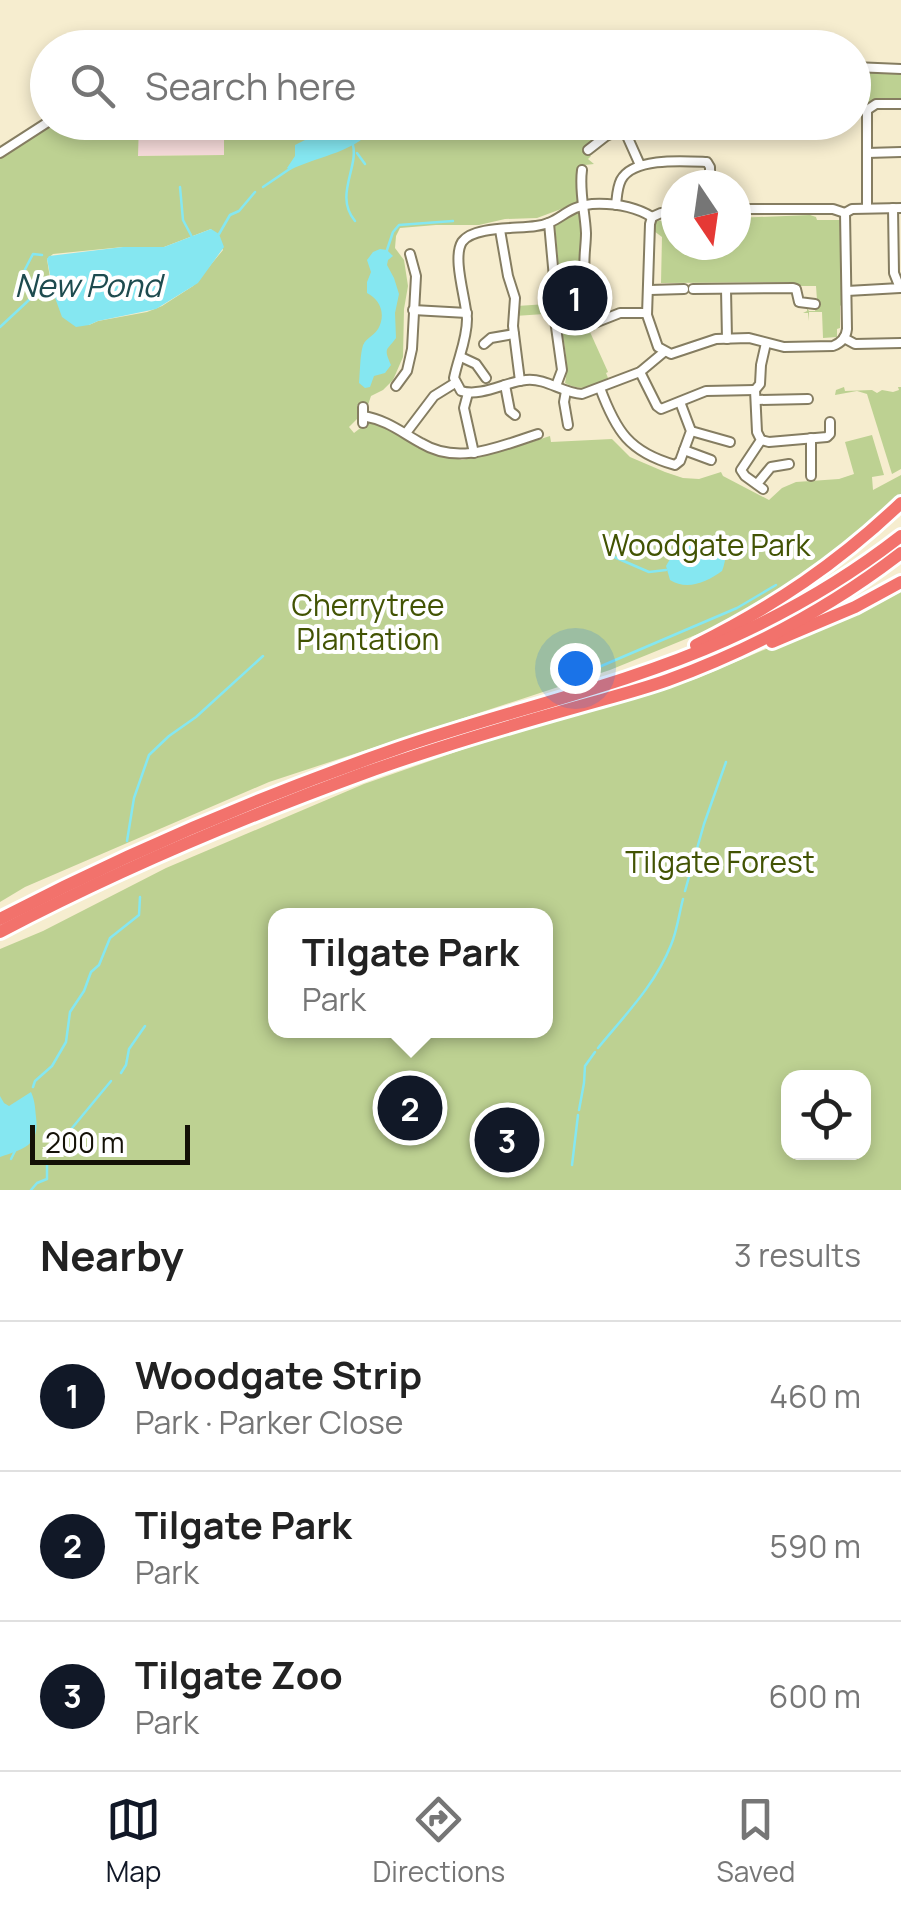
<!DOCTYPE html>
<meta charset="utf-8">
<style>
:root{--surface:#fff;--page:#f2f2f2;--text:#222;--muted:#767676;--line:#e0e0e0;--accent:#111827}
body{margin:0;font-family:Manrope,sans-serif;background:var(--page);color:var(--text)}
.controls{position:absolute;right:30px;bottom:30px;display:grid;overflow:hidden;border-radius:20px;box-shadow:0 5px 15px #0003}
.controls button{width:90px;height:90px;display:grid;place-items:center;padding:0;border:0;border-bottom:2px solid var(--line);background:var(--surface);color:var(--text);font:50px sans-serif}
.compass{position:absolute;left:661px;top:170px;width:90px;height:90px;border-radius:50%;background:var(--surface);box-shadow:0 5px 15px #0003;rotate:167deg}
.scale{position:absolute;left:30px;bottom:25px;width:160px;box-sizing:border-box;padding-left:10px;border:5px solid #141107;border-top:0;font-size:28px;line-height:35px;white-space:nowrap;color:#141107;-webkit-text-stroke:8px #fff;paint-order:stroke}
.you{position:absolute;left:575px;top:668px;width:35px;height:35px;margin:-25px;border:8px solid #fff;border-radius:50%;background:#1a73e8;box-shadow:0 0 0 15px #1a73e833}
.badge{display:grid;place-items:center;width:65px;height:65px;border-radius:50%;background:var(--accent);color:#fff;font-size:32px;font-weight:700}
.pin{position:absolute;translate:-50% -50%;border:5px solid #fff;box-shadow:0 2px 10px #0006}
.popup{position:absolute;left:268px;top:908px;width:285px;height:130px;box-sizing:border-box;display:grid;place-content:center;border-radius:20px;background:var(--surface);filter:drop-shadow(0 2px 8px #0005);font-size:32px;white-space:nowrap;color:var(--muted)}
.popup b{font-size:38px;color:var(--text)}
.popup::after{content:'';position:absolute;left:50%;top:100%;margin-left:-20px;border:20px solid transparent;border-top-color:var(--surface)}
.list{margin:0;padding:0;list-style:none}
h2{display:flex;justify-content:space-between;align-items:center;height:130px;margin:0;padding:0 40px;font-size:42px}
h2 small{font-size:32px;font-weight:400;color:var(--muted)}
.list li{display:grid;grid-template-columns:65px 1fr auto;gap:30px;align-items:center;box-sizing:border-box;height:150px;padding:0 40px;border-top:2px solid var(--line)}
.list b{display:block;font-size:38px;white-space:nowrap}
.list p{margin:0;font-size:32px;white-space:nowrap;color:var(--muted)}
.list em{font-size:32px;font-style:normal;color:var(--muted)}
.icon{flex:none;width:55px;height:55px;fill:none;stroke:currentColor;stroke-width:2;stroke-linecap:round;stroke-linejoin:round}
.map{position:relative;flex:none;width:901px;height:1190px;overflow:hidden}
.search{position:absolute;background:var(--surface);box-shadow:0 5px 15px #0003;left:30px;right:30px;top:30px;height:110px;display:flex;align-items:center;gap:25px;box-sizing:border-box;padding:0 35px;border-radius:55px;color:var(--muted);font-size:38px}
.sheet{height:580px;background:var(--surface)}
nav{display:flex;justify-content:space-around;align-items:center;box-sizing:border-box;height:140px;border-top:2px solid var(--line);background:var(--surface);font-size:28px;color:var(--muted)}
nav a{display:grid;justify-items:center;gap:5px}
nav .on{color:var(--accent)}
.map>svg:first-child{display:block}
</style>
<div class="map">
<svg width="901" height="1190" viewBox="0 0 901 1190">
<rect width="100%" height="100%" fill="#f6edcf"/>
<polygon fill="#f7dcdb" points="139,123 224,123 225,155 137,156"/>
<g fill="#bdd192" fill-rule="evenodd">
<polygon points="854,68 901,72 901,101 863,104 854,99"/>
<path d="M56 123H139L138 156 224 155V123H630L605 132 587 152 591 156 588 159 594 164 585 165 584 169H578V193L580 202 537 218 505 219 479 225H436L400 228 396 236 395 248 404 260 408 286 404 309 403 357 393 380 383 390 371 396 368 405H357V419L349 427 354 433 368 422H373L394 430 425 450 462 460 503 451 550 436 551 442 612 439 630 457 665 472 683 478 699 479 721 472 723 476 769 500 782 488 796 482 839 479 854 474 845 442 872 435 884 475 872 477 873 490 901 475V494L810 573 720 625 610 670 269 782 25 887 0 902V158L36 133ZM211 229 223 250 193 286 162 306 147 312 98 321 89 325 50 278 47 259 53 254 123 247H164Z"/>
<path d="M580 211 588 304 593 305 594 309 602 312V317L594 327 595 330 590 332 608 372 606 373 608 378H614C597 385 583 393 565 383 570 361 562 335 559 313L515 316 517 306 562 303 555 226 575 212Z"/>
<polygon points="810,215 816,217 817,220 841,220 843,303 840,306 840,328 837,329 837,337 823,338 822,312 809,312 809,321 808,313 803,313 807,311 807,308 809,311 815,311 816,307 820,306 820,301 817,300 816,286 801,286 801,295 799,285 791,285 789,282 661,283 662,237 654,231 654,221 676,220 676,245 736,245 736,218"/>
<polygon points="844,387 845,391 872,390 877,393 882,390 893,392 899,390 898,387 901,387 901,469 892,474 867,394 857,391 835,395 836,390"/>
<path d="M901 589V1190H0V949L43 931 166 868 364 784 524 728 641 697 698 678 834 620ZM275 916H545V1030H275ZM788 1078H864V1152H788Z"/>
</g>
<g fill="#85e7f1">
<path d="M357 122 378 123C357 153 320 155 290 170L287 168 295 156V145L319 133Z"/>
<polygon points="211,229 219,234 224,247 198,283 156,309 98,321 89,325 76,327 62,317 54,295 47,259 49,256 123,247 164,247"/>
<path d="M380 249 387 250 393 256 388 260 387 265 394 278 399 294 395 313 396 338C387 351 383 347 391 365L385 373 374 376 370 387 365 388 359 383C360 372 360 359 362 349 364 338 373 337 378 329 386 315 381 300 367 293V282L371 272 367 260 373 252Z"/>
<path d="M713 537C728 542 727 558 722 571 707 582 687 591 670 580L666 566 674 552Z"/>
<path d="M31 1092C35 1101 35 1107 36 1117 40 1146 23 1149 0 1157V1096L4 1103 9 1106Z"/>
</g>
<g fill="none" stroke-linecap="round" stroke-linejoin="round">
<g stroke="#85e7f1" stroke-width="2.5">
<path d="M352 142C361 165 333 195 355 221"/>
<polyline points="357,153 365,164"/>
<polyline points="180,187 183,220 192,237"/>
<polyline points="263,187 291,168"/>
<polyline points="219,234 230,215 239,211 255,192"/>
<polyline points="387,250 393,232 399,225 453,221"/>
<polyline points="21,292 20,279 33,254 42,255"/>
<polyline points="31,298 52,289"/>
<polyline points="0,327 29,300"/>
<polyline points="605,553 649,572 666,570"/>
<polyline points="576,674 599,667 737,608 776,585"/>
<polyline points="127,841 134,798 149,755 169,736 196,717 263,656"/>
<polyline points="685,891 704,824 726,762"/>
<path d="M598 1048C625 1015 655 985 671 945 677 931 679 914 683 899"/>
<polyline points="121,1073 126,1065 129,1049 145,1026"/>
<polyline points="33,1087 35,1081 52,1066 66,1042 70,1012 84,991 91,972 99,965 110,938 139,915 140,897"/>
<polyline points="579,1110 584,1083 585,1066 595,1052"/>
<polyline points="53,1151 111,1081"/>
<polyline points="11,1159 15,1151"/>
<polyline points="572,1165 578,1115"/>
<polyline points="31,1190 37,1183 47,1179 47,1165"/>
</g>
<defs>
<g id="minor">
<polyline points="854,67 901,69"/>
<polyline points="623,127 640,165"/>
<polyline points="588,150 606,136 637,122"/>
<polyline points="0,153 48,122"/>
<polyline points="867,153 901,152"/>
<path d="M582 170C579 192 585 211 586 233 586 246 583 260 585 273 586 282 590 287 590 296"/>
<path d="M616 205C617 197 617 188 621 180 633 157 684 161 707 162L710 167V185"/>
<polyline points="867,208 867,110 876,104 901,104"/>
<polyline points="736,209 833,209 845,213"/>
<polyline points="845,213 852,209 901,208"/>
<path d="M652 217C634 206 613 203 592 204 566 206 559 224 536 226 517 229 473 226 462 242 452 258 466 299 467 319 467 340 458 358 454 378L461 391C482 397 505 382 526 380 547 378 562 393 582 394L640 372 664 352"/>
<path d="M652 217 650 224 647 315 658 347 671 354 716 339 749 338 784 347 833 346C841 343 846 338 847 329L845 213"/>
<polyline points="652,217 661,213 676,212"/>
<polyline points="549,223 556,300"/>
<polyline points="500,230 508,276 515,298 513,326 520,381"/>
<polyline points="693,289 793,288 796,289 799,302 815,304"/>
<polyline points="726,289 727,339"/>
<polyline points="650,290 684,289"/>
<polyline points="847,291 900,288 894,273 893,208"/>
<polyline points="413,310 467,313"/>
<polyline points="555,320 562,370 556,386"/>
<polyline points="592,324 620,313 647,313"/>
<polyline points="844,338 855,344 901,343"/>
<polyline points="484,344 491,338 514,334"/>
<polyline points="461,357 476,364 486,378"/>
<polyline points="640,372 657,406 661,409 706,391 755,390"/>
<polyline points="505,385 510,411 515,415"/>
<polyline points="396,386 407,371 412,349 416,276 410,254"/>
<path d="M600 388C616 431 629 452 675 465L680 461 691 431 680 402"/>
<polyline points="755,390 757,432 761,440 741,470 745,476 763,489"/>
<polyline points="755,390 760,384 761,365 766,343"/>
<polyline points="566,391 564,402 568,425"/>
<polyline points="468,393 464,408 474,453"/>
<polyline points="757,400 808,399"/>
<polyline points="363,407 363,423"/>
<path d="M363 416C387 420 401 432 421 443 459 466 500 446 538 434"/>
<polyline points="691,431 730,442"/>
<polyline points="406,433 434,396 455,383"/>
<polyline points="811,438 811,476"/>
<polyline points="761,440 769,442 827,437 830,434 830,422"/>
<polyline points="684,450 711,460"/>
<polyline points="757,484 771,467 789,464"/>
</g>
<g id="highway">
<polyline points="772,642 855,607 901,582"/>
<path d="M696 645C774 606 838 563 901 503"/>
<path d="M0 919C127 853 261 796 396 749 505 711 621 687 726 640 789 612 847 578 901 536"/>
<path d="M0 932C116 871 239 819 362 774 431 749 502 728 573 708 604 699 637 691 668 680 750 650 831 607 901 553"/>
</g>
</defs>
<use href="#minor" stroke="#857d61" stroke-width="12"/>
<use href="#highway" stroke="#fff" stroke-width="18"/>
<use href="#minor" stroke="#fff" stroke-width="8"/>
<use href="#highway" stroke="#f2726c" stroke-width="12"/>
</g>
<g text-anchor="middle" stroke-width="8" stroke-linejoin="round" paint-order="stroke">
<g font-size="30" fill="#425303" stroke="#fff">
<text x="706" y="556">Woodgate Park</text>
<text x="368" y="616">Cherrytree<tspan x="368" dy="34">Plantation</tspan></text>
<text x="720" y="873">Tilgate Forest</text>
</g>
<g font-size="32" font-style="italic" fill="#1e4b4f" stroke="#fff">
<text x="88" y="297">New Pond</text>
</g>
</g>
</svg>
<div class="controls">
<button><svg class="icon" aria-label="locate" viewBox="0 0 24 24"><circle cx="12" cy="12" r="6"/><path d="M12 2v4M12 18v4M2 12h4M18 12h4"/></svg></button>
</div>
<svg class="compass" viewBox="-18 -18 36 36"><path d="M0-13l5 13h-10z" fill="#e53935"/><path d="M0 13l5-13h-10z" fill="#767676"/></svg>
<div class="scale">200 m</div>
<div class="you"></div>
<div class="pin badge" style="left:575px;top:298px">1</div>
<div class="pin badge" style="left:410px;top:1108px">2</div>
<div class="popup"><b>Tilgate Park</b>Park</div>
<div class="pin badge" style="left:507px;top:1140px">3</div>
<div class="search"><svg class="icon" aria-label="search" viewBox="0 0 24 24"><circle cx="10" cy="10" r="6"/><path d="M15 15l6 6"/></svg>Search here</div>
</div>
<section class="sheet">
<h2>Nearby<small>3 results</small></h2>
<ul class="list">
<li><span class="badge">1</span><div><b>Woodgate Strip</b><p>Park · Parker Close</p></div><em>460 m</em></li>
<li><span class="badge">2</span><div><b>Tilgate Park</b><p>Park</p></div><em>590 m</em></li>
<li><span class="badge">3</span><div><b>Tilgate Zoo</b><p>Park</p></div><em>600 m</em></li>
</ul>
</section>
<nav>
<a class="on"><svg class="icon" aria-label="map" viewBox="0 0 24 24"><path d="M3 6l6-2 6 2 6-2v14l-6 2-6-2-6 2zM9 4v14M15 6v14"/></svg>Map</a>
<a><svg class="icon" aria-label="directions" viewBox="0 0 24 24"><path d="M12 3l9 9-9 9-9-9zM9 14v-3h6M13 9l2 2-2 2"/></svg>Directions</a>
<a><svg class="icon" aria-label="saved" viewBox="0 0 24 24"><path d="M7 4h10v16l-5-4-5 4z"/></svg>Saved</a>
</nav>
